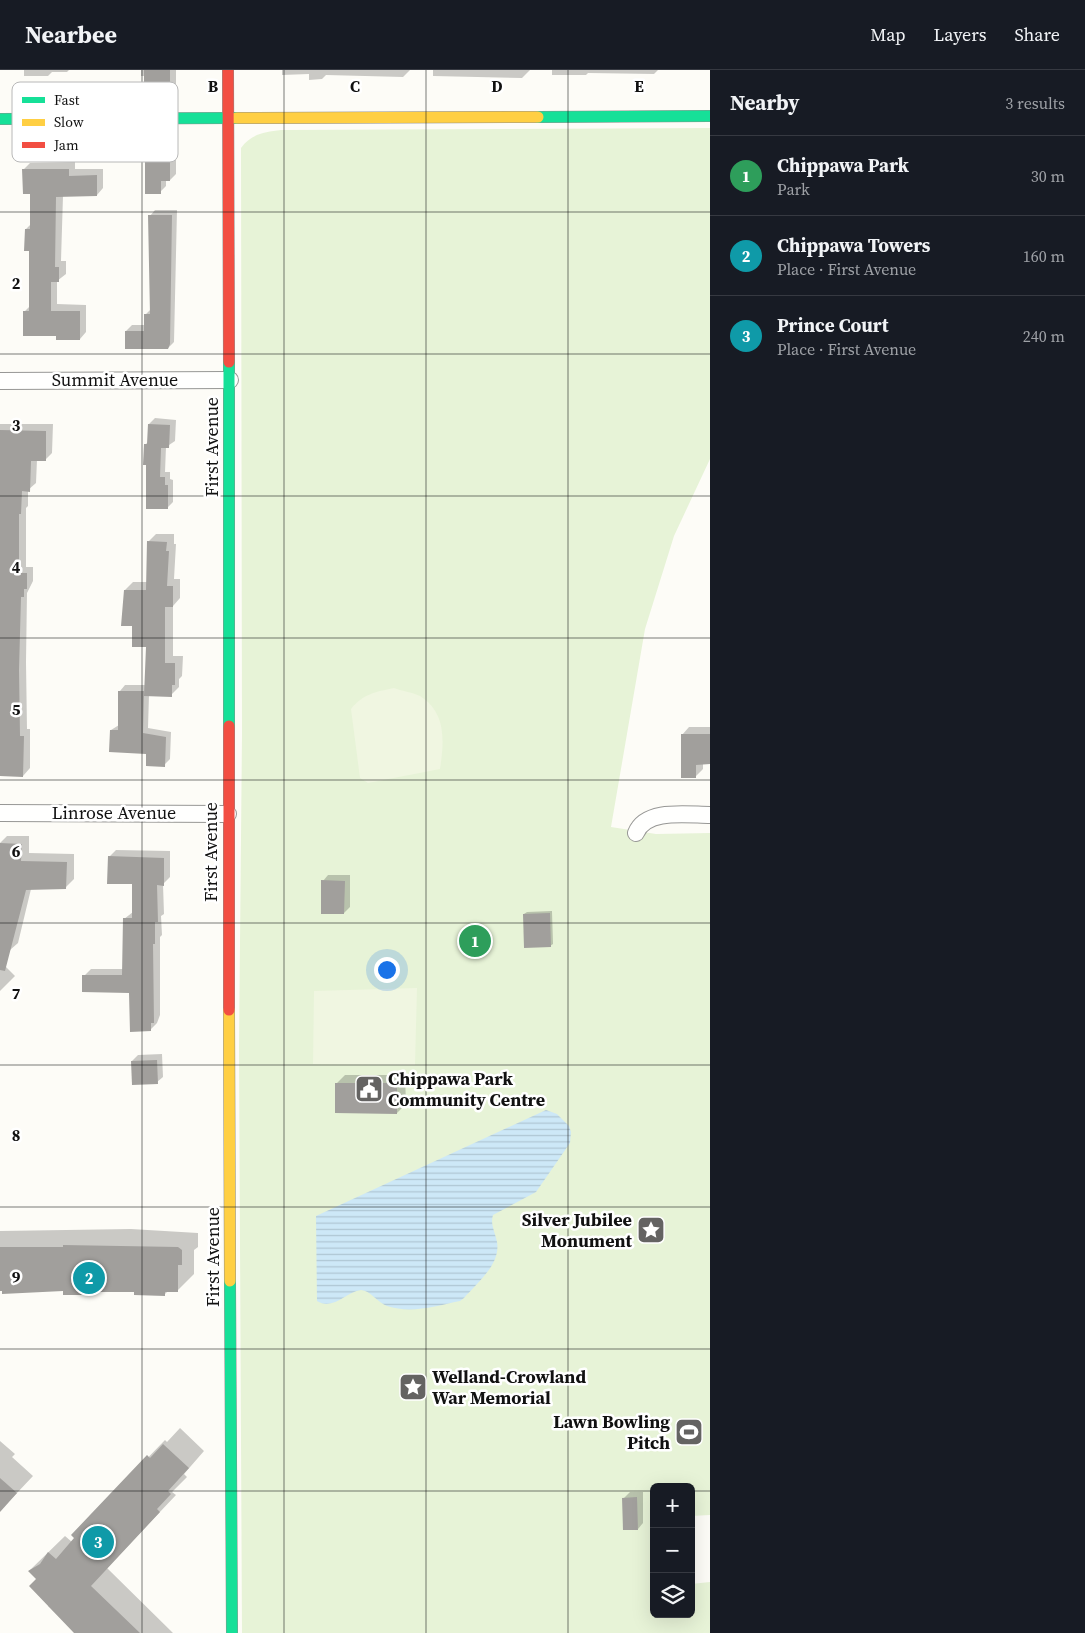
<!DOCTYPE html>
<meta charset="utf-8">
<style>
:root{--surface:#171b24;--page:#20242c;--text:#f1f3f6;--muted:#9ea1a6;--line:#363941;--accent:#b45309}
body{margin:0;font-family:"Source Serif 4",serif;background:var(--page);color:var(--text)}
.controls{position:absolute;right:15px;bottom:15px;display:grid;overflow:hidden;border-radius:8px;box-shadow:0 5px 20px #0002}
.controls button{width:45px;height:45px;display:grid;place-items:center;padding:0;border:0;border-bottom:1px solid var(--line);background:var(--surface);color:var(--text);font:25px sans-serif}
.you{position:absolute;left:386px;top:899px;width:18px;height:18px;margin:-12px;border:4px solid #fff;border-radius:50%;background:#1a73e8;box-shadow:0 0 0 8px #1a73e833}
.badge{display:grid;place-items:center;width:32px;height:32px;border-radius:50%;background:var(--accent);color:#fff;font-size:16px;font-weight:700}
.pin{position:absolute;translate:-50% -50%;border:2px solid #fff;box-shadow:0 1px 5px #0006}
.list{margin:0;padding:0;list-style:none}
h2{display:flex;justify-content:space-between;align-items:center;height:65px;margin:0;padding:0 20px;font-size:21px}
h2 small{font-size:16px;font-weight:400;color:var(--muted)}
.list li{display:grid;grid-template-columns:32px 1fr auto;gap:15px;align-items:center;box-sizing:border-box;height:80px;padding:0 20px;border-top:1px solid var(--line)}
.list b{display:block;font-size:19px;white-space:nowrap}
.list p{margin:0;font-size:16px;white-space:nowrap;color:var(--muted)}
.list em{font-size:16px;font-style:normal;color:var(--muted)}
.icon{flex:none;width:28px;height:28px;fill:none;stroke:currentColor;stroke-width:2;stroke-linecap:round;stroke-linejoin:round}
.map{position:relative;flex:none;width:710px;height:1563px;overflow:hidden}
header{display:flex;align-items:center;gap:30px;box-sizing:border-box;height:70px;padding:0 25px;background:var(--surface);border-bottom:1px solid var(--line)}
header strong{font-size:24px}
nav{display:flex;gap:28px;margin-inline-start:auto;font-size:18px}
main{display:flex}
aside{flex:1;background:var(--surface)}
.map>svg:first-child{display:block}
</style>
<header>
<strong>Nearbee</strong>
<nav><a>Map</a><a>Layers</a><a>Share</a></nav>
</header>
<main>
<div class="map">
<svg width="710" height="1563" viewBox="0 0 710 1563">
<defs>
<pattern id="water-rules" width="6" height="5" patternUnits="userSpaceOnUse" patternTransform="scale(1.25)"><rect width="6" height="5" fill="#cde8f7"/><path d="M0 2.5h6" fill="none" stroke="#afc6d3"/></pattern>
</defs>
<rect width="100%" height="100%" fill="#fdfcf7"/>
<path fill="#e7f3d7" d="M710 58V389L674 466 645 559 611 757 656 764 710 763V1445L691 1446V1417H654V1544H691V1514L710 1512V1563H242L239 977 242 664 241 78C251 64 264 62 281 60Z"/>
<g fill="#f0f6e1">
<path d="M394 618C401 621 412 622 420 626 447 643 444 672 440 699L368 713 360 708 351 639C363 624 375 622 394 618Z"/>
<polygon points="417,918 415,995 313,994 314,921"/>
</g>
<path fill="url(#water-rules)" d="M546 1040 557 1044 569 1056 571 1062 570 1073 536 1122 493 1145C490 1154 495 1162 497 1172 501 1194 477 1213 464 1228L460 1231C436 1236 411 1244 387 1236 377 1232 371 1221 361 1220 346 1222 333 1241 317 1231L316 1146Z"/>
<g fill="#0003">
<polygon points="24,0 69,0 67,2 52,2 48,6 24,6"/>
<polygon points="141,0 176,0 176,16 170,22 145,6 141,6"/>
<polygon points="282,0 530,0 522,8 433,6 433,0 410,0 403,7 326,5 322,9 309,10 309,4 282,5"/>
<polygon points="552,0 666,0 658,0 654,4 588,3 586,5 552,5"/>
<polygon points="152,84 176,84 176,104 170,110 166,110 166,116 160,122 147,90"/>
<polygon points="75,92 75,99 103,99 103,118 97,125 63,126 61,191 66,191 66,204 57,211 57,234 86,235 86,262 80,269 57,265 25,241 30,236 30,179 26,159 31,154 32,122 23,100 30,93"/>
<polygon points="155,140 177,140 174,272 168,278 126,261 132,255 145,255 145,245 151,239 150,146"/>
<polygon points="155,348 176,350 175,371 166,377 165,402 170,402 170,409 173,410 173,432 167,438 148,394 145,375 149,371 149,354"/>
<polygon points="0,354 53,354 52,383 45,390 37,390 36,413 28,420 28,436 26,438 26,497 33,497 33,511 27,523 26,592 27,659 30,659 30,698 23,706 0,705"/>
<polygon points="156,464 174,464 174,474 176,474 174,509 180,509 180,528 173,536 173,586 183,586 182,606 179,609 179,617 171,625 149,625 148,658 171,662 170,689 164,695 111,660 119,655 120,621 125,615 146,615 147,576 133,555 125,520 133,512 148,512 148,472"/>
<polygon points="689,657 710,657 710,693 703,693 703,699 696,706 682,665"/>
<polygon points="7,766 29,766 29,783 74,784 74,809 66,817 31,819 18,873 10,880 0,878 0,773"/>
<polygon points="116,780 170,781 170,807 163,814 164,844 161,846 162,865 160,867 160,945 157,953 150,960 130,922 84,906 91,899 124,899 124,849 133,842 133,813 109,787"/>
<polygon points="328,805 350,805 350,837 344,843 323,811"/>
<polygon points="552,841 553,874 550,876 524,844 527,842"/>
<polygon points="0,891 15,906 0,921"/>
<polygon points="162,984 163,1007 157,1012 132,991 138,985"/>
<polygon points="345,1005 405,1005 406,1034 397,1043 336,1014"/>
<polygon points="131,1159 198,1163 198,1177 194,1180 194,1204 177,1221 168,1221 164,1225 135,1221 97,1220 94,1224 64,1220 0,1220 0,1161"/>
<polygon points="180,1358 204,1381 184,1404 187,1407 172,1422 176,1425 107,1498 173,1563 76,1563 48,1536 50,1534 38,1508 29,1501 65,1466 72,1472 76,1468 73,1465 165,1370 167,1372"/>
<polygon points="0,1371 15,1384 12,1387 33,1406 0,1441"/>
<polygon points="630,1422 643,1422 643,1453 638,1459 624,1428"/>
</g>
<g fill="#a19f9c">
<rect x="144" y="0" width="26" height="23"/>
<polygon points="145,89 170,89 170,111 161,111 161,124 145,124"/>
<polygon points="22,99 69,99 69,106 97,105 97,126 56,127 55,197 59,197 59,212 51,212 51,241 80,241 80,270 56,270 56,266 23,266 23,241 29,241 29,181 24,181 25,159 30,159 30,124 23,124"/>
<polygon points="148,145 172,145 170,274 168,279 125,279 125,261 144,261 144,244 150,244"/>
<polygon points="148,354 170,355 169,378 161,378 160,407 165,407 165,415 168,415 168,439 146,439 146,395 143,395 144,374 147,374"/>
<polygon points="0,360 46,361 46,391 31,391 30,422 22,421 21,444 19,444 19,503 27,503 27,519 24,519 24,527 21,527 19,600 20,666 24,666 23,707 0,706"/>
<polygon points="147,471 167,472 166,481 169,481 167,516 173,516 173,537 165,537 165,593 175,593 175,615 172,615 172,627 144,626 146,577 132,577 132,556 121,556 124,520 146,520"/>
<polygon points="118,621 144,621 143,663 166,667 165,697 146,696 146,684 109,682 110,660 118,660"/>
<polygon points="681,664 710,664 710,694 696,695 696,708 681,708"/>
<polygon points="0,773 22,774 21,791 67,792 66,819 26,820 5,901 0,900"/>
<polygon points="108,786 164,788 164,816 157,815 158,852 155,852 155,874 153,874 154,953 151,953 151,961 130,962 129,923 82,922 82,905 122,905 123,848 132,848 132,814 107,814"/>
<polygon points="321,810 345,811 344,844 321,844"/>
<polygon points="550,843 551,877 524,878 523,844"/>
<polygon points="157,990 158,1014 132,1015 131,991"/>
<polygon points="335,1013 397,1013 397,1044 335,1043"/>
<polygon points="63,1175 178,1177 182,1180 182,1195 178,1195 178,1222 165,1222 165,1226 134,1225 134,1222 94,1222 94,1225 63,1225 63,1221 2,1224 2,1221 0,1221 0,1177 63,1177"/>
<polygon points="163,1374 189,1398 168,1421 171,1424 157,1439 160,1442 91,1516 140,1563 74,1563 29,1516 36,1509 28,1501 40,1494 48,1482 56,1489 74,1468 71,1465 147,1385 150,1388"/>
<polygon points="0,1408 17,1423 0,1442"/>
<polygon points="637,1427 638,1460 623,1460 622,1428"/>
</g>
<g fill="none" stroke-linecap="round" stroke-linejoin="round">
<defs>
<g id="street">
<polyline points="0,311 230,310"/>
<polyline points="0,743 228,744"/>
<path d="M636 763C646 738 688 745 710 745"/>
</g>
<g id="fast">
<polyline points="538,47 710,46"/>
<polyline points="0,49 236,48"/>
<polyline points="229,656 229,292"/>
<polyline points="230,1211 232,1563"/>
</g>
<g id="slow">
<polyline points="236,48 538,47"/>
<polyline points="229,940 230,1211"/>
</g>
<g id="jam">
<polyline points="228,0 229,292"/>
<polyline points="229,656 229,940"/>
</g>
</defs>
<use href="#street" stroke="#979795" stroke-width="18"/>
<use href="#fast" stroke="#8e8d8b" stroke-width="12"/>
<use href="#slow" stroke="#8e8d8b" stroke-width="12"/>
<use href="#jam" stroke="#8e8d8b" stroke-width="12"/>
<use href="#street" stroke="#fffffe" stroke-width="16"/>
<use href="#fast" stroke="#16e098" stroke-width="11"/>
<use href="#slow" stroke="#ffcf43" stroke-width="11"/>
<use href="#jam" stroke="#f24e42" stroke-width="11"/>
</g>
<path fill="none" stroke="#111" stroke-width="1" stroke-opacity="0.55" d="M142 0V1563M284 0V1563M426 0V1563M568 0V1563M0 142H710M0 284H710M0 426H710M0 568H710M0 710H710M0 853H710M0 995H710M0 1137H710M0 1279H710M0 1421H654M691 1421H710"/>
<defs>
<symbol id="civic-square" viewBox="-11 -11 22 22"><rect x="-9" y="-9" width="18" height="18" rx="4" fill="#646362" stroke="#fff"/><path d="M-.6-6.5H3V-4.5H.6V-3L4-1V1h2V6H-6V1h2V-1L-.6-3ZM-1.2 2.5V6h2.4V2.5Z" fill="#fff"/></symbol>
<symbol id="sight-square" viewBox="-11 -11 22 22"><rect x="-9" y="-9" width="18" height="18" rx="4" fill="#646362" stroke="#fff"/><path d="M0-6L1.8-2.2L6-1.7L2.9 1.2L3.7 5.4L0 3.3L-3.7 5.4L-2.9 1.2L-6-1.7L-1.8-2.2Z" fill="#fff"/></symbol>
<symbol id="stadium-square" viewBox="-11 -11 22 22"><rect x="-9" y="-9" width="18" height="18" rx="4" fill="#646362" stroke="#fff"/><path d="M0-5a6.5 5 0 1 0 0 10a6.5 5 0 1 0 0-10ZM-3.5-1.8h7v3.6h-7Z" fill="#fff"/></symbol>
</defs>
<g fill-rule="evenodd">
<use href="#civic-square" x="353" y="1003" width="32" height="32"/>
<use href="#sight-square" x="635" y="1144" width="32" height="32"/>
<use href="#sight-square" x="397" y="1301" width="32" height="32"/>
<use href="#stadium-square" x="673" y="1346" width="32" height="32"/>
</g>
<g text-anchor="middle" stroke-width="5" stroke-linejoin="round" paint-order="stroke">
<g font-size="18" fill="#111" stroke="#fff">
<text x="115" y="316">Summit Avenue</text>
<text transform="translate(212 377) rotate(-90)" y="6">First Avenue</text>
<text x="114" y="749">Linrose Avenue</text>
<text transform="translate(211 782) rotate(-90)" y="6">First Avenue</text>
<text transform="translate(213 1187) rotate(-90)" y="6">First Avenue</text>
</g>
<g font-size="18" font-weight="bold" fill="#111" stroke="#fff" text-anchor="start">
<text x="388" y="1015">Chippawa Park<tspan x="388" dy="21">Community Centre</tspan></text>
<text x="632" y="1156" text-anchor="end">Silver Jubilee<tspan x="632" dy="21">Monument</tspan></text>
<text x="432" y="1313">Welland-Crowland<tspan x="432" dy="21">War Memorial</tspan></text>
<text x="670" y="1358" text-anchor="end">Lawn Bowling<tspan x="670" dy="21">Pitch</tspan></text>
</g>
</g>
<rect x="12" y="12" width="166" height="80" rx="8" fill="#fff" stroke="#b8b8b8" stroke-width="1"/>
<rect x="22" y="27" width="23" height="6" fill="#16e098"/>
<rect x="22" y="49" width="23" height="7" fill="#ffcf43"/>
<rect x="22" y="72" width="23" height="6" fill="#f24e42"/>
<g font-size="14" fill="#111">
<text x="54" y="35">Fast</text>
<text x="54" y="57">Slow</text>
<text x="54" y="80">Jam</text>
</g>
<g font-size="16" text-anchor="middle" font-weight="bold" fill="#111" stroke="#fff" stroke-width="5" stroke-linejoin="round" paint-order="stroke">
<text x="213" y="22">B</text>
<text x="355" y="22">C</text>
<text x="497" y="22">D</text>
<text x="639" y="22">E</text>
<text x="16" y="219">2</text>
<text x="16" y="361">3</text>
<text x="16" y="503">4</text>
<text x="16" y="645">5</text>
<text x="16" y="787">6</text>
<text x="16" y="929">7</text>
<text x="16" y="1071">8</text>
<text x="16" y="1213">9</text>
</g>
</svg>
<div class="controls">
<button>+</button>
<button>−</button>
<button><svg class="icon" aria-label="layers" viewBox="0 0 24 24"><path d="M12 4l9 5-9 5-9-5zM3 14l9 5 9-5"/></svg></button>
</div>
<div class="you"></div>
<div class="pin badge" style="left:475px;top:871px;background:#2e9e5b">1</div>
<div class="pin badge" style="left:89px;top:1208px;background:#0f9aa8">2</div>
<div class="pin badge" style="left:98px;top:1472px;background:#0f9aa8">3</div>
</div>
<aside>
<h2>Nearby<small>3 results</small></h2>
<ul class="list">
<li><span class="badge" style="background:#2e9e5b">1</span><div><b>Chippawa Park</b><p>Park</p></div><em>30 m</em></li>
<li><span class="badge" style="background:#0f9aa8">2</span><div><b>Chippawa Towers</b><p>Place · First Avenue</p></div><em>160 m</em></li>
<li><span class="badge" style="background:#0f9aa8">3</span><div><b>Prince Court</b><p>Place · First Avenue</p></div><em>240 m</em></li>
</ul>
</aside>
</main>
